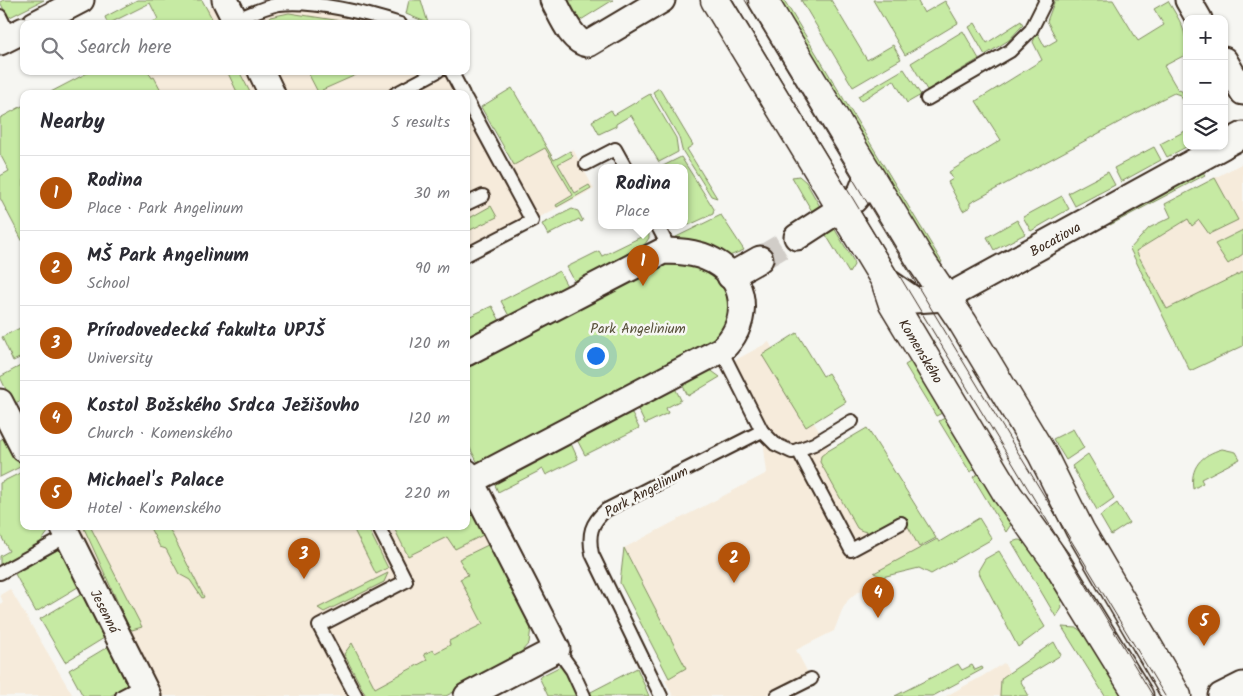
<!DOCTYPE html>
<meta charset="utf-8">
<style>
:root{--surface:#fff;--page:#f2f2f3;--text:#2b2b33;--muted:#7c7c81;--line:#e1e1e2;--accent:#b45309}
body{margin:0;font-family:Kalam,sans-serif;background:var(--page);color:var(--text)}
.controls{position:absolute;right:15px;top:15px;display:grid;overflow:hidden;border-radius:10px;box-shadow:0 1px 4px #0004}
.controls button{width:45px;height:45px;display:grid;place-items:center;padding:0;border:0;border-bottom:1px solid var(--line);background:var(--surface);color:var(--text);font:25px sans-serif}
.you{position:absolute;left:595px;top:355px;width:18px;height:18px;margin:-12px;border:4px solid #fff;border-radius:50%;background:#1a73e8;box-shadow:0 0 0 8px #1a73e833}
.badge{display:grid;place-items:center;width:32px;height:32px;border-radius:50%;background:var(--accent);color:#fff;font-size:16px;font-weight:700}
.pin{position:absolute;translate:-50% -41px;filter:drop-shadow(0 1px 2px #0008)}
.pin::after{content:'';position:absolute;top:26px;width:18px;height:15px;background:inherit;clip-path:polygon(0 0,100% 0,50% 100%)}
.popup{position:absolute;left:598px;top:164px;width:90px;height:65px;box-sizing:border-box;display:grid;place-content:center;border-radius:10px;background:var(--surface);filter:drop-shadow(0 1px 4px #0005);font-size:16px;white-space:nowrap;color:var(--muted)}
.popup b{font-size:19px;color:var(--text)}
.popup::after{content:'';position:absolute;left:50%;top:100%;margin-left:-10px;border:10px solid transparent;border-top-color:var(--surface)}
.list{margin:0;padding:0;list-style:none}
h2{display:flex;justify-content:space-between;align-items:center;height:65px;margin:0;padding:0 20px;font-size:21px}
h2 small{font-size:16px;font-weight:400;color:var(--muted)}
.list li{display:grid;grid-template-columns:32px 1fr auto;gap:15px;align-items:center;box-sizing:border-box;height:75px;padding:0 20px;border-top:1px solid var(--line)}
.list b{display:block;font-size:19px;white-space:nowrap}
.list p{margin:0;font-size:16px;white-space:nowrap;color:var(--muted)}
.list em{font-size:16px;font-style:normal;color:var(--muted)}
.icon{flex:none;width:28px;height:28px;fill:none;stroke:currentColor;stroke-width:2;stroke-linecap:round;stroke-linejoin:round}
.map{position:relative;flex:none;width:1243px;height:696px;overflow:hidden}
.search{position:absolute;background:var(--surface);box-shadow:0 1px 4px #0004;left:20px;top:20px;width:450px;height:55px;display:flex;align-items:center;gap:12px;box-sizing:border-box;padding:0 18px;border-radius:10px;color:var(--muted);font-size:19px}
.panel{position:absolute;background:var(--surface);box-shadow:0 1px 4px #0004;left:20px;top:90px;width:450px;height:440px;border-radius:10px}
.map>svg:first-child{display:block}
</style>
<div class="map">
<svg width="1243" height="696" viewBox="0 0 1243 696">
<rect width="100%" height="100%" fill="#f6f6f2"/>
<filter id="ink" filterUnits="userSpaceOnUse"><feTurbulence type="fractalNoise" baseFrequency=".02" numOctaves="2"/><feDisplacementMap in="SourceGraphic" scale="10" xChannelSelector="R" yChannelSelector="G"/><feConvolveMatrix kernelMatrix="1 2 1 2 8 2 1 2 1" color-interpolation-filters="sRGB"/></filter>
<g filter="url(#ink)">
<g fill="#f6ebdb">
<polygon points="222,0 235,20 279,4 400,24 182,24"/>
<polygon points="145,71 451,71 463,94 157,94"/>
<polygon points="466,99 503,167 545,144 555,160 573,149 594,189 466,255"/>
<polygon points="1243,163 1243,346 1190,371 1130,249 1149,228 1171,217 1165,204"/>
<polygon points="769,342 878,537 911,521 929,553 855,594 848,600 842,610 834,631 796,650 808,673 764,696 673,696 665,680 685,668 624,548 767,473 762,431 728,364"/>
<polygon points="466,493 531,632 523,652 446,696 155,696 73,526 466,526"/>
<polygon points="10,589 72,694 69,696 0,696 0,604 3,602 0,595"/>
<polygon points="1004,663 1022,696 946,696 981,677"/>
</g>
<g fill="#c6eaa3" stroke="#808a60">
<polygon points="4,0 44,0 8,18 0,2"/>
<polygon points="137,0 202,0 215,24 150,24 158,19 150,3 108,24 105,17"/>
<polygon points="409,0 421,0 428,23 406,14"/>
<polygon points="562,0 613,0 576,23"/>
<polygon points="776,0 784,0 942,262 935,266"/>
<polygon points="801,0 831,0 867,60 893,45 901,59 853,87"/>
<polygon points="873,0 917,0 924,13 945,1 958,23 905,55"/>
<path d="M1055 0H1113L1138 41 1164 25 1154 9 1168 1C1180 21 1187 30 1187 54L1164 66 1178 90 1180 89 1186 98 1183 100 1180 95 1174 93 1162 99 970 203V207L963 211 948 182 953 179 949 172 1001 140 976 101 1042 60 1033 42 1037 32 1045 47 1057 40 1047 21Z"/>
<polygon points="289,13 361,24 282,24 280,21 265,24 270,17"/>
<polygon points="1021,21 1023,25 1009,40 985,55 969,27 975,23 987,43"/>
<polygon points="963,31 979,59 927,90 911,63"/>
<polygon points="904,69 921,95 907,103 894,80 861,101 858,96"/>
<polygon points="91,71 148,71 152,78 154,77 163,94 47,94"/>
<polygon points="227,71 239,71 251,94 238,94"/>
<polygon points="307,71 365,71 322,90 324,94 319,94"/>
<polygon points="512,88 554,160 570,151 573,156 558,164 575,193 589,185 591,188 557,207 556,205 573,195 545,148 514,165 481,107"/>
<polygon points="659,88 693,145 687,149 717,198 711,196 682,150 679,137 653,92"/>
<polygon points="650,94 676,138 678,152 659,162 631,115 616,124 616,126 599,134 592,121 611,110 614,115"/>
<polygon points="24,105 24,244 0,198 0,176 9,171 0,154 0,118"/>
<polygon points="1187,130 1188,146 1167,157 1160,144"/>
<polygon points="1154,147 1161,160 1121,182 1114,168"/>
<polygon points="681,157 714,209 713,214 689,225 684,216 684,167 661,167"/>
<polygon points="1202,171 1205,175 1110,225 1107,220"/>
<polygon points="1108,172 1115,185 1075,206 1068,193"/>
<polygon points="799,176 806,182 822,210 816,218 792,177"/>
<polygon points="1215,178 1238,220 1209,234 1199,220 1192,226 1188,219 1136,251 1167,309 1243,272 1243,346 1190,371 1130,249 1149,228 1171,217 1165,204"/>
<polygon points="1062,196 1069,209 1031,231 1023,217"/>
<polygon points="491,206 497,217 466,232 466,220"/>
<polygon points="572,209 578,211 583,221 581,222 579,219 548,235 542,224"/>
<polygon points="721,215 744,250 727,257 681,243 674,238"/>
<polygon points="1017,220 1025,234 994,250 987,237"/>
<polygon points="831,227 834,228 853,260 854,265 849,273 823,230"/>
<polygon points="1243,230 1243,254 1228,264 1215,244"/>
<polygon points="649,233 649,238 645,244 575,282 567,267 599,251 602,256"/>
<polygon points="663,251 718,264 739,326 484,474 466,441 466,353"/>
<polygon points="559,271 567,286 509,316 501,301"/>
<polygon points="492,306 500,321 466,338 466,325 468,324 466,318"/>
<polygon points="24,326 24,356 13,361 2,337"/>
<polygon points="797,333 823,376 828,373 846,402 806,427 762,355"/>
<polygon points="915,359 948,410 936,416 905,365"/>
<polygon points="24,364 24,399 13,404 0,377"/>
<polygon points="709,369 720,377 688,396 680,380"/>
<polygon points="673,384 681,400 666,408 668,413 645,424 635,403"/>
<polygon points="628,406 639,428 585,455 574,434"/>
<polygon points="951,415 981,466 970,472 939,421"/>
<path d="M867 428 936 538 919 547 903 517C888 524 872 539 857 528L820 462 821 456 826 452Z"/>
<polygon points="1073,429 1084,448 1066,460 1053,439"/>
<polygon points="9,435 14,442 24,465 0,477 0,440"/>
<polygon points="568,437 578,459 546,475 543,469 498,492 492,478"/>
<path d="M1222 449 1236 452 1240 459 1201 479 1203 483 1193 489C1190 467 1201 455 1222 449Z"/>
<polygon points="1088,454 1114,498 1097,510 1072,466"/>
<polygon points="984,470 1012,523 1006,532 973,477"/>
<polygon points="24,471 24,526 51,526 51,528 38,546 0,566 0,556 9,551 0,534 0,483"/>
<polygon points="466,493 487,533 455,549 447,537 408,556 393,526 466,526"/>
<polygon points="1117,503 1129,523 1111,535 1100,516"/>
<polygon points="979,518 992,539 931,574 919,568 882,577 874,573 937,539 939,542"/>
<polygon points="83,526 90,526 142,627 132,630 129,627"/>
<polygon points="149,526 168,526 204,597 202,598 190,580 179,574 166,549 160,547"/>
<polygon points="352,526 367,526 388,568 376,574"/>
<polygon points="1018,540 1027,541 1061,599 1062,608 1056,617 1012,542"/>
<polygon points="492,543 531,627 529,643 514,660 446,696 366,696 344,654 352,643 375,688 427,660 424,654 433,650 435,653 450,645 449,641 483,624 460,579 468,575 459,559"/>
<polygon points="64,546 83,584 36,612 15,574"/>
<polygon points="624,548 686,668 669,678 620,583"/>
<polygon points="999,551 1045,627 1018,647 978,571 985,559"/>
<polygon points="388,573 384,582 324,612 318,608"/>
<polygon points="87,591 109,635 65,662 40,619"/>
<polygon points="1062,627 1077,628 1085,634 1124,696 1105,696"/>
<polygon points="1054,642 1061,655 1020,680 1029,696 1000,696 1001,680 1003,677"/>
<polygon points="114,643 134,684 110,696 83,696 69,670"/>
<polygon points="958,664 962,670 972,665 975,670 982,667 983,669 933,696 895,696"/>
<polygon points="561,666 566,670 579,696 548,696 539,677"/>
<polygon points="637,668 649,696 588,696 587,694"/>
</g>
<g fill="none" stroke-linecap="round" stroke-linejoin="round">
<polyline stroke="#d1cdc8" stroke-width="25" stroke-dasharray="25 12" stroke-linecap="butt" points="760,259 797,237"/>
<defs>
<g id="lane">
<polyline points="0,16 10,37"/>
<path d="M235 20C249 14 264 7 279 4 314 0 366 13 400 24"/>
<polyline points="451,71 463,94"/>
<polyline points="395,94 438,71"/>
<polyline points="466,99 532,221 466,255"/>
<polyline points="927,99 1010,51 1031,30 1046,0"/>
<polyline points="586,164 615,149 625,167"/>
<polyline points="466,204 483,196"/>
<polyline points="657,225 665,240 663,251"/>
<polyline points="762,431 775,444 792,452 814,444 852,421"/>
<polyline points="798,450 851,550 901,523"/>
<polyline points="0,573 67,536"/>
<polyline points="557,649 572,670 584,696"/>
<polyline points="122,696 143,685"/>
<polyline points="356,696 319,626 406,581 378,526"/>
<path d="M661 696 592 554C588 534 591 523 606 510L762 431 721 350"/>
<polyline points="777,696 811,679"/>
</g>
<g id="street">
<polyline points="225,0 237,24"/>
<path d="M553 0C561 14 571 42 588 44L662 0"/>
<polyline points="1188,0 1199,19"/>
<polyline points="35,24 81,0"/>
<polyline points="0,42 24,30"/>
<polyline points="1224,60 1243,92"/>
<polyline points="261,71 272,94"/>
<polyline points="1224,145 1243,135"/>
<polyline points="797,237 854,200 861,192 868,174"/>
<polyline points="730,276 760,259"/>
<polyline points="885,280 914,300 946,298 1223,146"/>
<path d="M466 353 663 251C683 251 703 253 720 265 750 287 747 327 721 350L471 481"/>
<polyline points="0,402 24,449"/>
<polyline points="466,472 557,649 467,696"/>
<polyline points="63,526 148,696"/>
<polyline points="1221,696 1243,685"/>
</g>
<g id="secondary">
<polyline points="715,0 885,280 893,304 1008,495 1055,560 1139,696"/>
<polyline points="763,0 923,264 963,323 1042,454 1080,530 1177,696"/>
</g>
</defs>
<use href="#lane" stroke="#3b2a1e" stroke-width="16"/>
<use href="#street" stroke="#3b2a1e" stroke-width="29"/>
<use href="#secondary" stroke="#3b2a1e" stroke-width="31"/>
<use href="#lane" stroke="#f6f6f2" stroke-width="12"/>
<use href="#street" stroke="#f6f6f2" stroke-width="25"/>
<use href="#secondary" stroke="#f6f6f2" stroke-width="28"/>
<g stroke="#3b2a1e" stroke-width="1">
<polyline points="733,0 1153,696"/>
<polyline points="745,0 1165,696"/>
</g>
</g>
</g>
<g text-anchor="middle" stroke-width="5" stroke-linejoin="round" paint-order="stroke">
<g font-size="14" fill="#3b2a1e" stroke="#f6f6f2">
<text transform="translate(1055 239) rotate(-29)" y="5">Bocatiova</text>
<text transform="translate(921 351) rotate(59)" y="5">Komenského</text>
<text transform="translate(646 491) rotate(-28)" y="5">Park Angelinum</text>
<text transform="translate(105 611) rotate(63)" y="5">Jesenná</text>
</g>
<g font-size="14" fill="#575039" stroke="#f6f6f2">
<text x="638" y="333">Park Angelinium</text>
</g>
</g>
</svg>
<div class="controls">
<button>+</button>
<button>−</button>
<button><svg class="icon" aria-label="layers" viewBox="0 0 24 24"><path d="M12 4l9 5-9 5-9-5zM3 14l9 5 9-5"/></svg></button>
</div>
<div class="you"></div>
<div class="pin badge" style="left:643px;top:286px">1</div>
<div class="popup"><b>Rodina</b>Place</div>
<div class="pin badge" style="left:734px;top:583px">2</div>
<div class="pin badge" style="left:304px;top:579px">3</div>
<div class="pin badge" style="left:878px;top:618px">4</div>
<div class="pin badge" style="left:1204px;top:646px">5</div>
<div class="search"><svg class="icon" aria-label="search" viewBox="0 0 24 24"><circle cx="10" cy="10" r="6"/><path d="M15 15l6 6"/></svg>Search here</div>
<section class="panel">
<h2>Nearby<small>5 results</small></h2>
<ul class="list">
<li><span class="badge">1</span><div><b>Rodina</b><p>Place · Park Angelinum</p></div><em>30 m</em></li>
<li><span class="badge">2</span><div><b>MŠ Park Angelinum</b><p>School</p></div><em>90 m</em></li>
<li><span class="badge">3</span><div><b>Prírodovedecká fakulta UPJŠ</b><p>University</p></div><em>120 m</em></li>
<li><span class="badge">4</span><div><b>Kostol Božského Srdca Ježišovho</b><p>Church · Komenského</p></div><em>120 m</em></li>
<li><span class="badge">5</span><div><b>Michael's Palace</b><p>Hotel · Komenského</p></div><em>220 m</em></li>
</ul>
</section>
</div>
